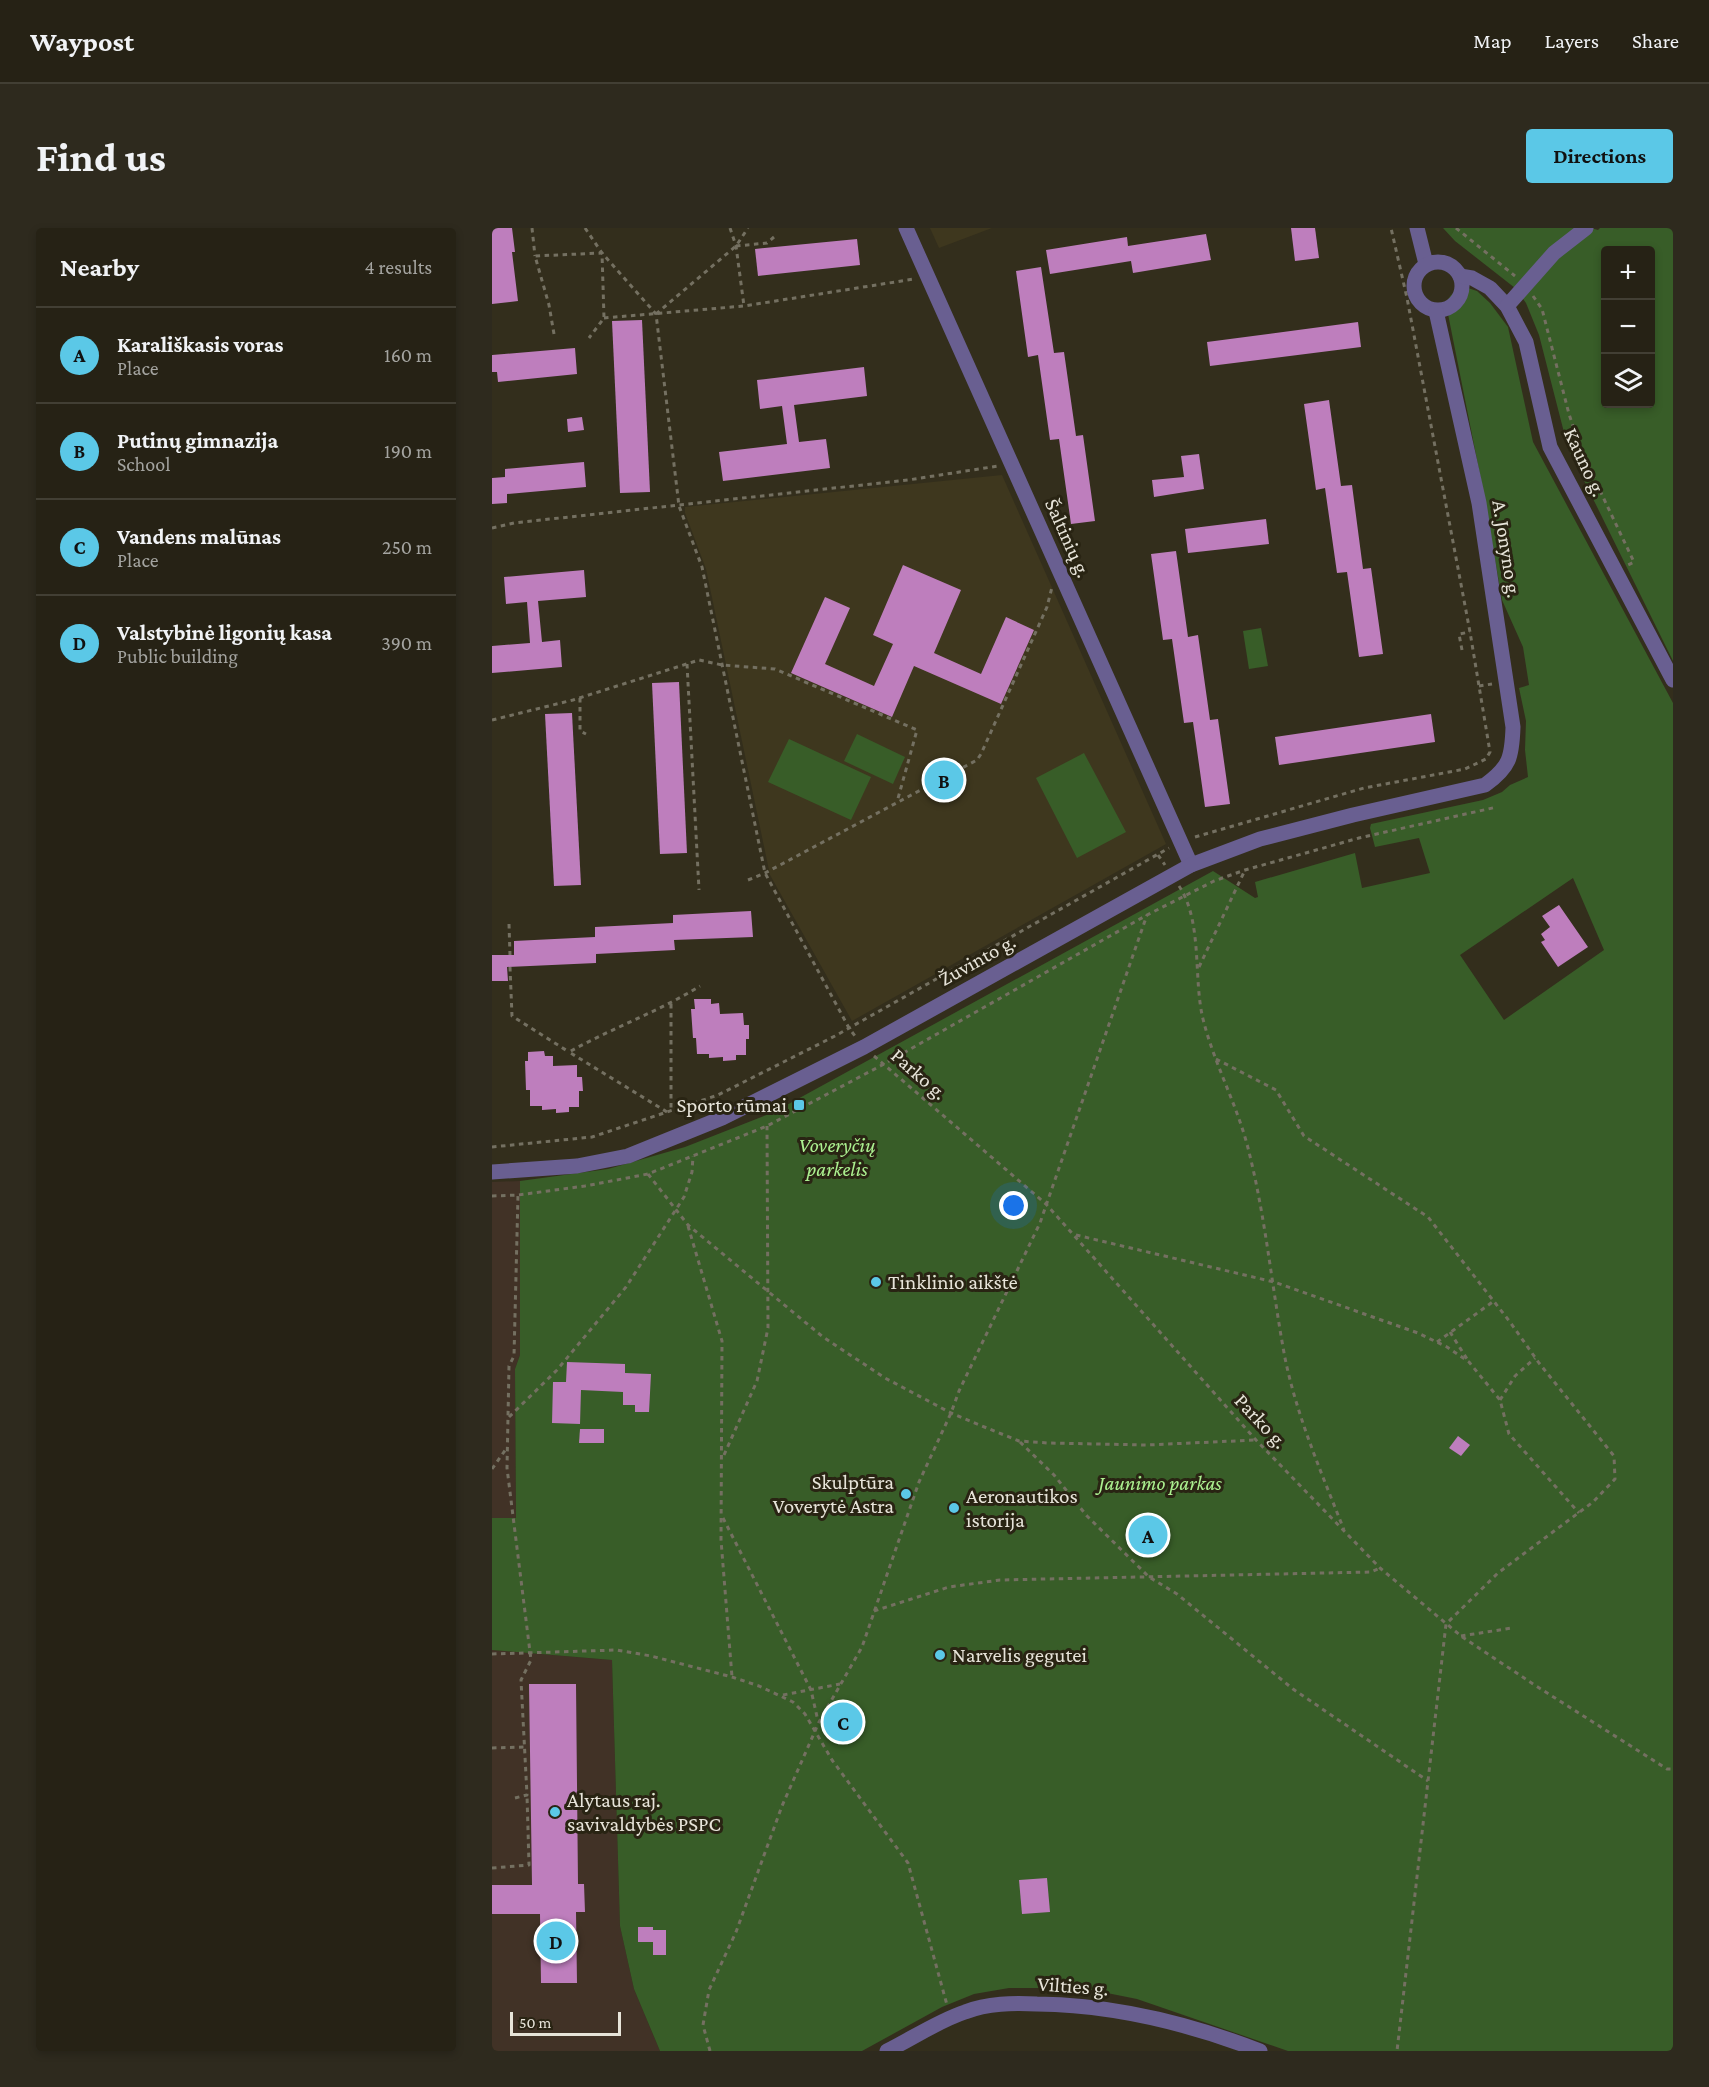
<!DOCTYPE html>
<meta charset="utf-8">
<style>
:root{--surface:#262215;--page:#2e2a1e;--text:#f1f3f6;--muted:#a4a4a0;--line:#423f34;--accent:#5bc8e7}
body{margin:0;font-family:"Crimson Pro",serif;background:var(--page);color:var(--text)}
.controls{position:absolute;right:18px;top:18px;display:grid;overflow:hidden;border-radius:6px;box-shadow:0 3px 9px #0003}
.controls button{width:54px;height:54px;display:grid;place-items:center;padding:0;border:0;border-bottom:2px solid var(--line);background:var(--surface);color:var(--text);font:30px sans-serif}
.scale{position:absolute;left:18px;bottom:15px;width:111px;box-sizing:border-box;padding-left:6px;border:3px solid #e7e4d9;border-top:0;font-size:16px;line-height:21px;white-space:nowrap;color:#e7e4d9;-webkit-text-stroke:4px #292413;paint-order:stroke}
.you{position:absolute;left:522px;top:978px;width:21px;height:21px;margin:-15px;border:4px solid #fff;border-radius:50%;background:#1a73e8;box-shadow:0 0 0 9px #1a73e833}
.badge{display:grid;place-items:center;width:39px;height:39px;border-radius:50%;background:var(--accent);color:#111;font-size:20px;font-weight:700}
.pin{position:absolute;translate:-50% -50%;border:3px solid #fff;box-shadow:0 2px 6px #0006}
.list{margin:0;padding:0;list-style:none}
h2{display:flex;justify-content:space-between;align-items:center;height:78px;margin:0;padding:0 24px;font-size:26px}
h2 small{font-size:20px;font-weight:400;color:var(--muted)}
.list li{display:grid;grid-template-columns:39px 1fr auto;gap:18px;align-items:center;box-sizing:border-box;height:96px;padding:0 24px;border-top:2px solid var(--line)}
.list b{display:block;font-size:22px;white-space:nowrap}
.list p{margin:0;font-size:20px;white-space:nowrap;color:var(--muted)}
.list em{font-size:20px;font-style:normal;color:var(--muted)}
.icon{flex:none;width:33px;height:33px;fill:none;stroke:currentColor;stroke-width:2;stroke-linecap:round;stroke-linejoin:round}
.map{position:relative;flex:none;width:1181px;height:1823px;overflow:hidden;border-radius:6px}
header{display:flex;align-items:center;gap:36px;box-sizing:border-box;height:84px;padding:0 30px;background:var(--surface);border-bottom:2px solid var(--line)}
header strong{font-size:28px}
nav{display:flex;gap:33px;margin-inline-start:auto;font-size:21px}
.intro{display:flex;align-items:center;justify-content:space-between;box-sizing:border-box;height:144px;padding:0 36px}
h1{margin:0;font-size:42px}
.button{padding:15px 27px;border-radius:6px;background:var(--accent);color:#111;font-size:21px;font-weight:700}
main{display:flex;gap:36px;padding:0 36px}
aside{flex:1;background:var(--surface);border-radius:6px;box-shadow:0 3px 9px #0003}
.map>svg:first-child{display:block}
</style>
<header>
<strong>Waypost</strong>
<nav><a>Map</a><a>Layers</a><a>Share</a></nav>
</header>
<div class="intro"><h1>Find us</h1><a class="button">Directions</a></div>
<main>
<aside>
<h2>Nearby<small>4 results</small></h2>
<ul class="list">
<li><span class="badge">A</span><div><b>Karališkasis voras</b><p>Place</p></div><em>160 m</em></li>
<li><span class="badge">B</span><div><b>Putinų gimnazija</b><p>School</p></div><em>190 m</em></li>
<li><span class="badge">C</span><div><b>Vandens malūnas</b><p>Place</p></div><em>250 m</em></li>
<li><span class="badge">D</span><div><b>Valstybinė ligonių kasa</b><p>Public building</p></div><em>390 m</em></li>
</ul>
</aside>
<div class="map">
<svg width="1181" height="1823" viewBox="0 0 1181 1823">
<rect width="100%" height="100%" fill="#332e1c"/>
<g fill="#413226">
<polygon points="28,953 28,1127 23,1141 24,1291 0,1290 0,954"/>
<polygon points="0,1422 120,1432 128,1698 142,1761 168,1823 0,1823"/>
</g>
<g fill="#3e371e">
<polygon points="438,0 500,0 447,20"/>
<polygon points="510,247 674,616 360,793 278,647 214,341 193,285 193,279"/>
</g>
<g fill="#385d28" fill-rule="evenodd">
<path d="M951 0H1099L1106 2 1108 0H1181V433L1076 220 1047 107 1034 75 1023 60 963 13ZM1114 22H1158V176H1114Z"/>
<path d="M976 60 985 63 998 75 1016 99 1041 214 1181 475V1823H796L645 1771 595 1761 553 1760H517L482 1766 450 1779 370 1823H168L142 1761 128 1698 120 1432 0 1422V1290H24L23 1141 28 1127V953L116 941 193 919 282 884 721 643 763 670 766 669 763 654 863 625 870 660 938 645 927 610 883 619 878 600 879 596 991 572 1010 564 1018 557 1036 549 1033 522 1034 493 1027 460 1037 457 1031 419 1010 372 992 267 954 76C959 64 964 62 976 60ZM1081 650 1112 722 1012 792 968 727Z"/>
<polygon points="769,400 776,438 757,441 751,403"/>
<polygon points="365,506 413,529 401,556 352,533"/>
<polygon points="297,511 379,549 359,592 276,554"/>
<polygon points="592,525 634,604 585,630 544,550"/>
</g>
<g fill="#be7ebd">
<polygon points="0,0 20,0 23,24 20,24 26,73 0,76"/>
<polygon points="799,0 823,0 827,30 803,33"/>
<polygon points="714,6 719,32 641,45 639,33 558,46 554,22 635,9 636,18"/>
<polygon points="365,11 368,37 266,48 263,21"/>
<polygon points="549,39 562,125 572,124 584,208 591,207 603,293 579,296 567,211 558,212 546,127 536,129 524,43"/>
<polygon points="150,92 158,264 128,265 120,93"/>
<polygon points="866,94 869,119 718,138 715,114"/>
<polygon points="83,120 85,146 6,154 5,144 0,144 0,127"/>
<polygon points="372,139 375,168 302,177 307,214 334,211 338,240 231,253 227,224 295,216 290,178 268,181 265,152"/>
<polygon points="837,172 849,258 860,257 871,341 879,340 891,426 867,429 855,344 845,345 833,260 824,262 812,176"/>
<polygon points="90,189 92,202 76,204 75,191"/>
<polygon points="707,226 712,261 662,269 660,252 692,249 689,228"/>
<polygon points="92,234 94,259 15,266 15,275 0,276 0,250 13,249 13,241"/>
<polygon points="774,291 777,316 696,325 693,301"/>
<polygon points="684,323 696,409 706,407 718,492 726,491 738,576 713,579 701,494 692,495 680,411 671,412 659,326"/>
<polygon points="411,337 469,362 442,425 489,446 514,389 542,402 509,476 422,438 400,489 299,445 333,369 358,380 333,436 382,458 401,416 381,407"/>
<polygon points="92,342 94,369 46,373 50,414 68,412 70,439 0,445 0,418 38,415 35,374 14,376 12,349"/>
<polygon points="187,454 195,625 168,626 160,455"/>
<polygon points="80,485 89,657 62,658 53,486"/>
<polygon points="939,486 943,514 787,537 783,509"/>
<polygon points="1067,677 1096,719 1066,739 1049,714 1053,712 1049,706 1058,699 1050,688"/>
<polygon points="259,683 261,709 182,712 183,722 104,726 104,735 15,739 16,753 0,753 0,727 22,727 22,713 103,709 103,699 181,695 181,687"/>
<polygon points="202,771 219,771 219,776 227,775 228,786 251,785 252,797 257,797 257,811 254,811 254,827 244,827 244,832 231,833 231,829 217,830 217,826 205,826 204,810 201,810 199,781 203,781"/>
<polygon points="52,823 53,828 61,828 61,838 85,837 85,849 90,849 91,863 87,863 87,879 77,879 77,884 64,885 64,881 50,882 50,878 38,878 38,862 34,862 33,833 36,833 36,824"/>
<polygon points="75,1134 133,1136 133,1145 159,1146 157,1184 143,1184 143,1177 131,1177 131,1164 89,1162 88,1196 60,1195 61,1154 74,1154"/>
<polygon points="88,1201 112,1201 112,1215 87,1215"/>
<polygon points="966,1208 978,1217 969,1228 957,1220"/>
<polygon points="37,1456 84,1456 86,1656 92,1656 93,1684 84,1684 85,1755 49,1755 48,1686 0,1686 0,1657 40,1657"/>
<polygon points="555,1650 558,1684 530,1686 527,1652"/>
<polygon points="146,1699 161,1699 161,1702 174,1702 174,1727 161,1727 161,1714 146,1714"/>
</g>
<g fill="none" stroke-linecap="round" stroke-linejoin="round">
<g stroke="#747061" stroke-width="3" stroke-dasharray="4.5 4.5" stroke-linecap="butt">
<polyline points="40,0 43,28"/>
<polyline points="93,0 110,25 164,86 187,278 210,339 273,645 357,800 363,808"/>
<polyline points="238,0 244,18 252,78"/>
<polyline points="964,0 1023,48"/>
<polyline points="244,18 275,15 282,9"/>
<polyline points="1041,68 1050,81 1077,186 1090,225 1142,334 1136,337"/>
<polyline points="164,86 244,18 256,0"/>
<polyline points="112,90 252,78 422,51"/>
<polyline points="62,106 57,77 43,28 110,25 112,90 97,110"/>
<polyline points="0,300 22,295 416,252 506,238"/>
<polyline points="970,422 967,406 978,404"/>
<polyline points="195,436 207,662"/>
<polyline points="987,458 1000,456"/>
<polyline points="88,470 88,503 94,506"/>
<polyline points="0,492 81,472 207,432 230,437 283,441 425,502 405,574"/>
<polyline points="703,609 872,560 973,541 994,531 998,524 978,404 915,70 899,0"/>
<polyline points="666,627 673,637"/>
<polyline points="256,652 273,645 485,532 489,526 555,379 560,359"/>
<path d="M687 658C711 694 701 750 711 791 722 836 746 878 757 924 774 992 780 1061 793 1130 805 1189 830 1246 852 1302"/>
<polyline points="17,696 18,727"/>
<polyline points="18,739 20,788 77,824"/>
<polyline points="707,739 753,642"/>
<polyline points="179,776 179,882"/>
<polyline points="382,828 554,976 764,1212 888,1340 969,1408 1041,1456 1175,1541 1181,1541"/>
<polyline points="724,831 784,862 812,908 936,989 1018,1094 1047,1135 1122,1228 1123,1251 1101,1274 1006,1345 954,1396 905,1823"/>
<path d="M175 884 77 824C120 800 166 784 208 758"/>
<polyline points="0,919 100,909 226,867 343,808 677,620"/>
<polyline points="156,946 196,997 331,1109 393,1150 459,1185 490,1198 527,1213 556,1215 655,1217 764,1212"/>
<polyline points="0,968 26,967 93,958 156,946 275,898 392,836 655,687 722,653 753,642 867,610 1005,579"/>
<polyline points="196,998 230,1113 229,1312 240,1449"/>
<polyline points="584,1007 782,1054 926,1105 955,1119 977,1134 1008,1172 1017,1206 1087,1285"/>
<polyline points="958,1104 975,1131"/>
<polyline points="945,1114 1002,1073"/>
<polyline points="1008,1172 1023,1148 1043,1130"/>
<polyline points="17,1189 65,1142 134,1059 192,969 200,944 201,928"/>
<polyline points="528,1214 562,1247 595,1288 657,1349 685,1366 801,1461 936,1553"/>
<polyline points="232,1227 265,1153 276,1100 275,898"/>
<polyline points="0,1241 14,1221"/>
<polyline points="231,1290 319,1462 326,1493"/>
<polyline points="382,1383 457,1359 508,1352 879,1344 888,1340"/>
<polyline points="969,1408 1020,1400"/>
<polyline points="0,1426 125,1422 159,1428 240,1449 267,1458 301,1474 313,1486 340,1532 416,1635 455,1777"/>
<polyline points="291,1467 348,1456"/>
<polyline points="0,1520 32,1519"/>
<polyline points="23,1570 35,1567 29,1452 39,1432 15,1240 17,1138 22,1128 26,967"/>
<polyline points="0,1640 37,1637 35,1567"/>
<polyline points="218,1823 211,1797 217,1762 244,1704 290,1578 327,1494 370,1419 427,1254 459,1185 467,1163 548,995 655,687"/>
</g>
<g stroke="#695f91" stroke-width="15">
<polyline points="414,0 699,637"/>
<polyline points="925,0 934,36"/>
<circle cx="946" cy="58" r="24"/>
<polyline points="968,48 980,50 998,60 1015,78 1034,114 1058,219 1181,452"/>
<polyline points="1015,78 1062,25 1094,0"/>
<path d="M0 944 85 938 136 928 230 890 372 819 699 637 768 611 861 587 993 557C1018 539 1020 529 1021 499L987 275 944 83"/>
<path d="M395 1823C421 1810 446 1793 473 1784 496 1775 521 1775 545 1776 622 1777 696 1795 768 1823"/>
</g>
</g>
<g fill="#5bc8e7" stroke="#292413" stroke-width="2">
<rect x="301" y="871" width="12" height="12" rx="3"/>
<circle cx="384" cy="1054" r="6"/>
<circle cx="414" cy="1266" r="6"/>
<circle cx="462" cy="1280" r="6"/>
<circle cx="448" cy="1427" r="6"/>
<circle cx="63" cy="1584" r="6"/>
</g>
<g text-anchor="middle" stroke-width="6" stroke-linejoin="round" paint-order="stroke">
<g font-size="21" fill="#e7e4d9" stroke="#292413">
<text transform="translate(1093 234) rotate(65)" y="7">Kauno g.</text>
<text transform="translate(576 310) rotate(66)" y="7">Šaltinių g.</text>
<text transform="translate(1015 321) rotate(81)" y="7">A. Jonyno g.</text>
<text transform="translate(485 732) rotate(-29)" y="7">Žuvinto g.</text>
<text transform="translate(427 846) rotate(41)" y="7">Parko g.</text>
<text transform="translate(769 1193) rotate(47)" y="7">Parko g.</text>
<text transform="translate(581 1758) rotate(4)" y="7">Vilties g.</text>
</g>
<g font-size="21" fill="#e7e4d9" stroke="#292413" text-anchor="start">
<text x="295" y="884" text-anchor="end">Sporto rūmai</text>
<text x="396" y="1061">Tinklinio aikštė</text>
<text x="402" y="1261" text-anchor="end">Skulptūra<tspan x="402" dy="24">Voverytė Astra</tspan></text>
<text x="474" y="1275">Aeronautikos<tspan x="474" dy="24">istorija</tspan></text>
<text x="460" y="1434">Narvelis gegutei</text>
<text x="75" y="1579">Alytaus raj.<tspan x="75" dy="24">savivaldybės PSPC</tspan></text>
</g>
<g font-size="21" font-style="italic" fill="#acf190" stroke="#292413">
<text x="345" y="924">Voveryčių<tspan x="345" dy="24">parkelis</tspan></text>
<text x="668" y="1262">Jaunimo parkas</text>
</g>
</g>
</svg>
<div class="controls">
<button>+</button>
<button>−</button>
<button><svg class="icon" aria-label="layers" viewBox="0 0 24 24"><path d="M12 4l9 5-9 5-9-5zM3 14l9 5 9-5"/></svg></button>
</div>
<div class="scale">50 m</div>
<div class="you"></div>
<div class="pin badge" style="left:656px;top:1307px">A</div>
<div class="pin badge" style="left:452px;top:552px">B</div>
<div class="pin badge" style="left:351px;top:1494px">C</div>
<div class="pin badge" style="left:64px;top:1713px">D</div>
</div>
</main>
